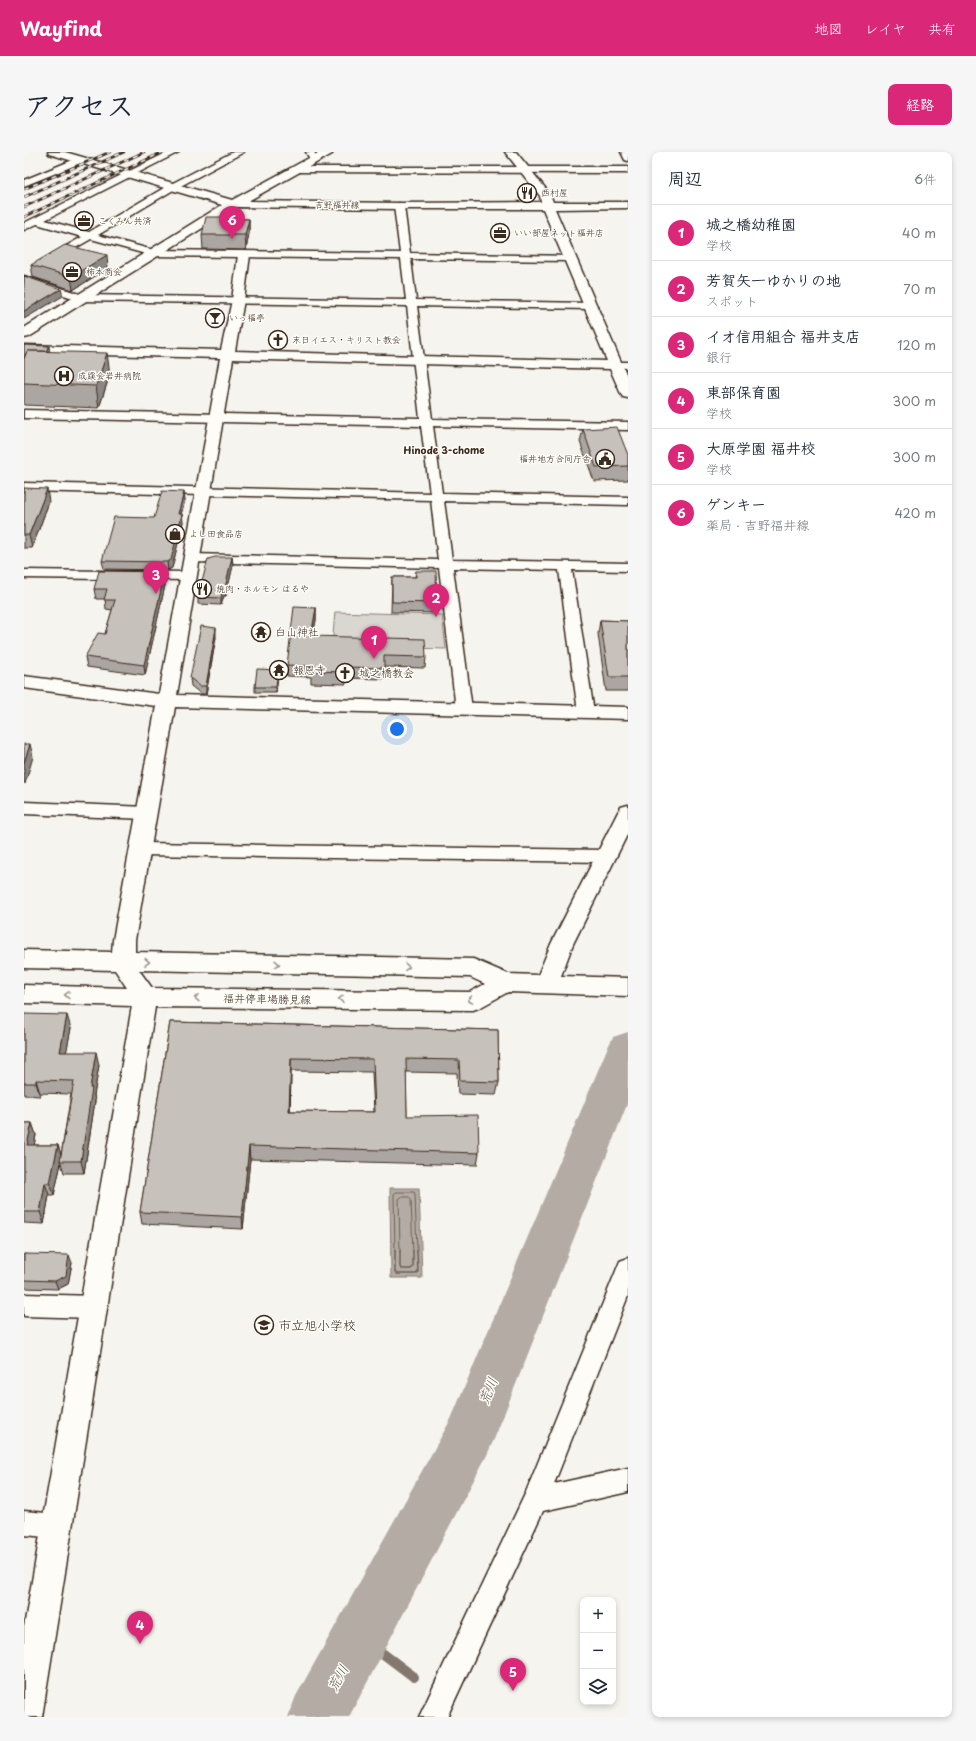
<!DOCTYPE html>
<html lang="ja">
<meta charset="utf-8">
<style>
:root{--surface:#fff;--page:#f6f6f7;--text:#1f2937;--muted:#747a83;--line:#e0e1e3;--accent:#db2777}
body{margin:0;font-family:"Playpen Sans","Klee One",sans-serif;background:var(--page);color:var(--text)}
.controls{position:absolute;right:12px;bottom:12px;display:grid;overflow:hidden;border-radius:8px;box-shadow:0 2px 6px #0003}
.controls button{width:36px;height:36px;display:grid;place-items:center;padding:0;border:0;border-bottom:1px solid var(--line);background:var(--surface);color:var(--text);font:20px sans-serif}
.you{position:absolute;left:373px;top:577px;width:14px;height:14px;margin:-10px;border:3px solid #fff;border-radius:50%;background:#1a73e8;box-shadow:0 0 0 6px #1a73e833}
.badge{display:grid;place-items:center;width:26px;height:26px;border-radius:50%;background:var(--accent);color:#fff;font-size:13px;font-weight:700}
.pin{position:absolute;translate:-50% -33px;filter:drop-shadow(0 1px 2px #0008)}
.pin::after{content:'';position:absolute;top:21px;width:14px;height:12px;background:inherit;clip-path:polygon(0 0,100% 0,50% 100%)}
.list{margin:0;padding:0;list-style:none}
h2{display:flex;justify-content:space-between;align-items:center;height:52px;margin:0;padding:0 16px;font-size:17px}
h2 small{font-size:13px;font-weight:400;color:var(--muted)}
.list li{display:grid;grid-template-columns:26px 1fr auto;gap:12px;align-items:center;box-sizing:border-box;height:56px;padding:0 16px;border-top:1px solid var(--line)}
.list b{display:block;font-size:15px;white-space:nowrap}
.list p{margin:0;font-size:13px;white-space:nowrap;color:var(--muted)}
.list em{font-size:13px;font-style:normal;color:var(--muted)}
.icon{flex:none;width:22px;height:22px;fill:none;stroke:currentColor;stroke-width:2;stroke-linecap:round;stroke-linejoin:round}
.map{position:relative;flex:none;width:604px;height:1565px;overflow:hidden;border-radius:8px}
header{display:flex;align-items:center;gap:24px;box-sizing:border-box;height:56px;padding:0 20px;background:var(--accent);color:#fff}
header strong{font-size:19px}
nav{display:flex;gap:22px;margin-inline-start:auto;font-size:14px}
.intro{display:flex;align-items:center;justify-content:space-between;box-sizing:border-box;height:96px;padding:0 24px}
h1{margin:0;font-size:28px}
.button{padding:10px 18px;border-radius:8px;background:var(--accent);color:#fff;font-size:14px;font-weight:700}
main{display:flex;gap:24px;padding:0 24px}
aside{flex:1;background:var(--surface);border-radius:8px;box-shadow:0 2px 6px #0003}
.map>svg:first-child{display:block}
</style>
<header>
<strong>Wayfind</strong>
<nav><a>地図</a><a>レイヤ</a><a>共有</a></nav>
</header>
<div class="intro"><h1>アクセス</h1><a class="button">経路</a></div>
<main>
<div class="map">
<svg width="604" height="1565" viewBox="0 0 604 1565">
<rect width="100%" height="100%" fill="#f5f4ee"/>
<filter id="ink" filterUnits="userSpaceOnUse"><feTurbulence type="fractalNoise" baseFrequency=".025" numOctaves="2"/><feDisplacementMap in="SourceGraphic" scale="8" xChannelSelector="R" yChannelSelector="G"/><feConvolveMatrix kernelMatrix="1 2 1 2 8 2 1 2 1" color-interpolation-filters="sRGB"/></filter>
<g filter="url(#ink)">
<polygon fill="#dad6d0" stroke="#8a8077" points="311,460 418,463 422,497 308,494"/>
<polygon fill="#b4aca4" stroke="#84786e" points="366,1036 395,1036 398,1126 367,1126"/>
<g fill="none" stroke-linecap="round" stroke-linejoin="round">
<g stroke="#6b5e54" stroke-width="1">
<polyline points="371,1100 370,1042 372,1040 390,1040 391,1042 393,1100"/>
<polyline points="376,1100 375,1047 377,1045 385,1045 387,1047 389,1100"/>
</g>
<g stroke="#6b5e54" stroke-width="1.5">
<polyline points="371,1099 371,1120 373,1122 392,1122 394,1120 393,1099"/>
<polyline points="376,1099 376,1115 378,1117 387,1117 389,1115 389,1099"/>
</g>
<polyline stroke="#84786e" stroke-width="10" points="337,1485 390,1525"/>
<polygon fill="#b4aca4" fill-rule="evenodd" points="604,880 604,950 471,1285 463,1303 325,1565 264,1565 272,1544 427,1267 583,897 589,885"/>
<defs>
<g id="street">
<polygon points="144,0 155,0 21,68 65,80 145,33 209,0 220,0 151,37 74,83 129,98 376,101 370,54 375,51 380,54 386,101 549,104 550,106 545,109 387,107 392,148 565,151 570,154 565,157 393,154 408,267 604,270 604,278 409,274 418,341 604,345 604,353 420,349 428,408 604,411 604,419 548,418 570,560 567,564 562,565 557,564 554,560 535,418 429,416 448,557 445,561 440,562 435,561 432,557 415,416 168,410 163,409 161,406 163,403 168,402 414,408 407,348 0,339 0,331 406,341 397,274 0,266 0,258 396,266 383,154 58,149 0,130 0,124 59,143 382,148 377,107 129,104 67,87 27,110 23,109 22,107 23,105 58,85 13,72 0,78 0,71"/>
<polygon points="282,0 290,0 294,7 293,9 287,9"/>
<polygon points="597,0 604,0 604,9 601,8"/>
<polygon points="56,5 60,8 59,10 0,34 0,28"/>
<polygon points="271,15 604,15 604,21 268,20 266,18 268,16"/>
<polygon points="592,210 604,210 604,216 588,215 586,213"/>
<polygon points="0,418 164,420 169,421 171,424 169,427 164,428 0,426"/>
<polygon points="0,650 123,655 129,657 131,661 129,665 123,667 0,662"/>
<polygon points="117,691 580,698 586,700 589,704 586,708 580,710 117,703 111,701 108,697 111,693"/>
<polygon points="604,1106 604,1144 530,1332 604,1316 604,1340 519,1359 423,1565 395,1565 502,1340 596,1109"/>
<polygon points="0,1142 70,1144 78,1147 81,1155 78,1163 70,1166 0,1164"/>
<polygon points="0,1359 33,1362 42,1365 45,1374 42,1383 33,1386 0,1383"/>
</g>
<path id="secondary" d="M24 0H41L208 48 296 0H309L308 2 224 49 375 51 517 50 516 44 481 0H492L526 42 529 50H604V56L531 57 604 226V246L599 245 597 242 586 217 209 207 153 543 604 555V567L151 555 111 788V800L449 807 484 822 514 823 527 792 594 660 597 655 604 653V681L549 792 537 824 604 826V844L484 840 457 855 449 858 131 855 18 1565H0V1475L108 854 0 851V833L103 836 91 818 0 816V798L88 800 89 788 132 554 0 536V524L135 542 196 206 0 201V193L197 198 208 148 214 103 216 100H224L226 103 220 148 211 199 583 209 519 57H375L212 55 5 185 0 186V176L198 53 25 2ZM115 818 446 825 461 832 446 840 128 836Z"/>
</defs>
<use href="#street" stroke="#3b2a1e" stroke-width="3"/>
<use href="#secondary" stroke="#3b2a1e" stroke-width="3"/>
<use href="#street" fill="#fdfcf7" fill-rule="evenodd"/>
<use href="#secondary" fill="#fdfcf7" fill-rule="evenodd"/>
<defs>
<g id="rail">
<polyline points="0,37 86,0"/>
<polyline points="0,45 100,0"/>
<polyline points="0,55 120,0"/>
<polyline points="0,65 139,0"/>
</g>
</defs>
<use href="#rail" stroke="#3b2a1e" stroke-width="2.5"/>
<use href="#rail" stroke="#fdfcf7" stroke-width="1.5" stroke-dasharray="5" stroke-linecap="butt"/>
</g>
<g fill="#aba6a1" stroke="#3b2a1e" fill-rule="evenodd">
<polygon points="204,67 225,67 225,81 222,98 179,97 178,83"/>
<polygon points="7,113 84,116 49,138 9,125"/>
<polygon points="0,193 26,200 86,222 75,256 0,253"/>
<polygon points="559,277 604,303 604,328 570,329 556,290"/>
<polygon points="0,336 25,350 8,396 0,396"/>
<polygon points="161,348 157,362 159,370 148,416 144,418 80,417 78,409 130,366"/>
<polygon points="208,405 209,413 202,444 200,444 197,453 174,452 174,445"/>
<polygon points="392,419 413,451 412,461 367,460 368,425 391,425"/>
<polygon points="141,420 142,429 121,523 63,515 61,505 81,482 88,458 82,457 81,447 72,447 70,437"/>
<polygon points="292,456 292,468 289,484 402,505 401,516 360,515 359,527 322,526 322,532 287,531 287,525 263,524 263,513"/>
<polygon points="576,468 604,469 604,539 582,539 574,482"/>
<polygon points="192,485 182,542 177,542 167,534 166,526"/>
<polygon points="254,523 252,540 231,540 231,535"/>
<polygon points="0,862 47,876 42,900 75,913 70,943 71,949 60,1021 40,1021 37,1011 30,1043 25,1043 20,1072 0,1071 0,971 8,971 12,983 10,993 34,993 37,1003 47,942 16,941 16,944 0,943"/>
<path d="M146 870 474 878 475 930 472 943 434 942 433 921 382 920 383 964 455 1001 453 1013 226 1007 219 1077 118 1072 116 1060ZM267 919 348 920 350 960 266 959Z"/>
<polygon points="0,1102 48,1111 44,1132 34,1137 0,1136"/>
</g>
<g fill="#8b8783" stroke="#3b2a1e">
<polygon points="225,67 225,81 222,98 221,83"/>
<polygon points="83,103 84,116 49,138 47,125"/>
<polygon points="37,137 39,144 0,167 0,159"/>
<polygon points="25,194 26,203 17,210"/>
<polygon points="83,201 86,222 75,256 72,234"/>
<polygon points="23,337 25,350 8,396 5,383"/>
<polygon points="160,340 161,348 155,370 154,362"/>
<polygon points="158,362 159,370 148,416 144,418 143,410"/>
<polygon points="208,405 209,413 202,444 201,436"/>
<polygon points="141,420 142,429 121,523 120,513"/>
<polygon points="199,436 200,444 197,453 197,446"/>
<polygon points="292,456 292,468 287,495 287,484"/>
<polygon points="192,476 192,485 182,542 182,534"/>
<polygon points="254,518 254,523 252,540 252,535"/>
<polygon points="6,592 9,605 1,632 0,629 0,611"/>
<polygon points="43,863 47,876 40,913 36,900"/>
<polygon points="72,900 75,913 70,943 71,949 60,1021 57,1009 66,936"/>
<polygon points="267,906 267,919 266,972 265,959"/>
<polygon points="12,928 16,941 16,944 12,931"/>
<polygon points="8,971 12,983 8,1005 3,993"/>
<polygon points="34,993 38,1006 36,1009 37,1011 30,1043 26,1031"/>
<polygon points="225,994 226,1007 219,1077 218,1065"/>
<polygon points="21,1031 25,1043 20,1072 16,1060"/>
<polygon points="45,1103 48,1111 44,1132 34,1137 31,1129"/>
</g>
<g fill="#c7c1bb" stroke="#3b2a1e" fill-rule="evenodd">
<polygon points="182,65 204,65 204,67 225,67 221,83 178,83"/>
<polygon points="41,93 83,103 47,125 7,113"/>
<polygon points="0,124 37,137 0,159"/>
<polygon points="0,193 25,194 22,199 3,199 0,207"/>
<polygon points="3,199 83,201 72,234 0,231 0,207"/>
<polygon points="593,275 604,303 604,314 572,315 559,277"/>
<polygon points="0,336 23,337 5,383 0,383"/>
<polygon points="138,339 160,340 154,362 158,362 147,408 143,410 78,409 90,365 130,366"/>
<polygon points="191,405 208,405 201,436 199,436 197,446 174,445 184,407"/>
<polygon points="75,419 141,420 120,513 61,505 74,481 81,482 91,448 80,448 83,437 70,437"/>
<polygon points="392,419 412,419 413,451 368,450 368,425 392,425"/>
<polygon points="270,455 292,456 287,484 401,487 402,505 360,504 360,516 322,515 322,520 287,519 288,514 263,513"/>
<polygon points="576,468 604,469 604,525 585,525"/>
<polygon points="177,474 192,476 182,534 176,534 166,526"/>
<polygon points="233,517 254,518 252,535 231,535"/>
<polygon points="0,592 6,592 0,611"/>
<polygon points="0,862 43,863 36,900 72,900 66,936 68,936 57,1009 36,1009 50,929 12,928 12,931 0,931"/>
<path d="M146 870 474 878 475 930 436 929 435 908 382 907 383 964 454 963 455 1001 225 994 218 1065 116 1060ZM267 906 349 907 351 960 265 959Z"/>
<polygon points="0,971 8,971 3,993 34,993 26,1031 21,1031 16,1060 0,1060"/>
<polygon points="0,1102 45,1103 42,1124 31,1129 0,1128"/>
</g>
<defs><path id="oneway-chevron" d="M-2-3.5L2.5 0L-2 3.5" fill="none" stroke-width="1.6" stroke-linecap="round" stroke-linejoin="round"/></defs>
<g stroke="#9c938a">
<use href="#oneway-chevron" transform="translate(123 810) rotate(1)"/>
<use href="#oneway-chevron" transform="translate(253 812) rotate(1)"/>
<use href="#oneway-chevron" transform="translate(383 815) rotate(1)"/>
<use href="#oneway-chevron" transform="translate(43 843) rotate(-179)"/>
<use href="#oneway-chevron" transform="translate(173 846) rotate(-179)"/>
<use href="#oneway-chevron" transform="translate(317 847) rotate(-179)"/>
<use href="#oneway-chevron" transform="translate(446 848) rotate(170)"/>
</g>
</g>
<defs>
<symbol id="restaurant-ring" viewBox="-11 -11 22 22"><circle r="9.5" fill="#fdfcf7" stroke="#3b2a1e" stroke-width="1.5"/><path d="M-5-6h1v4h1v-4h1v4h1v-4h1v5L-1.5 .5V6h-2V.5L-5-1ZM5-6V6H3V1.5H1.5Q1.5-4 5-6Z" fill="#3b2a1e"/></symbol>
<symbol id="office-ring" viewBox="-11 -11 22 22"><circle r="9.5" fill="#fdfcf7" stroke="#3b2a1e" stroke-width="1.5"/><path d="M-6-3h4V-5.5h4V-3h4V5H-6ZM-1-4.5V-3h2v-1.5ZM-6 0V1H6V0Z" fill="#3b2a1e"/></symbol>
<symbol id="bar-ring" viewBox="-11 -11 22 22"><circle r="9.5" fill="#fdfcf7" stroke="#3b2a1e" stroke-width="1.5"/><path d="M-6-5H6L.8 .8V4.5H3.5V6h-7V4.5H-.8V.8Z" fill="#3b2a1e"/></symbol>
<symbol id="church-ring" viewBox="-11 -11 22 22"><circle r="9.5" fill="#fdfcf7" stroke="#3b2a1e" stroke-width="1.5"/><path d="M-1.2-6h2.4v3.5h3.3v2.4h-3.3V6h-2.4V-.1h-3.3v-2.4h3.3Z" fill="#3b2a1e"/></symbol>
<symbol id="hospital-ring" viewBox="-11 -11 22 22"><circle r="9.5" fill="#fdfcf7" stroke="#3b2a1e" stroke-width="1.5"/><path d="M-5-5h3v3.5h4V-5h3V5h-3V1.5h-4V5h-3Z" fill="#3b2a1e"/></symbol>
<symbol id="civic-ring" viewBox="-11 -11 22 22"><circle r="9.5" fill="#fdfcf7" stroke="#3b2a1e" stroke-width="1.5"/><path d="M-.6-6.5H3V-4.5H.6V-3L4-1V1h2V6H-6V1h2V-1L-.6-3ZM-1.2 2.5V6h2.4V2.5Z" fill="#3b2a1e"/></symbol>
<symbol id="shop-ring" viewBox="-11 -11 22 22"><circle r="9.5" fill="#fdfcf7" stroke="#3b2a1e" stroke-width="1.5"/><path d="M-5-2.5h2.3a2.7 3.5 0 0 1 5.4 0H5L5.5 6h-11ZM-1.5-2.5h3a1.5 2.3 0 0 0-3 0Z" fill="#3b2a1e"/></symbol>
<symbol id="temple-ring" viewBox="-11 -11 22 22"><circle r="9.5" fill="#fdfcf7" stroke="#3b2a1e" stroke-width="1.5"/><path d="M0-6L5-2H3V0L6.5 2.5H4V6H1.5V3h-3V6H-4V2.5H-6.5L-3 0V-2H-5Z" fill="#3b2a1e"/></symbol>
<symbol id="school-ring" viewBox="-11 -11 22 22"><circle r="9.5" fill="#fdfcf7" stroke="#3b2a1e" stroke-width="1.5"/><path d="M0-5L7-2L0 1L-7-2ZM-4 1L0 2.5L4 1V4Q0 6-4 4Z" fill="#3b2a1e"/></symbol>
</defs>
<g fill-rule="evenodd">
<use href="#restaurant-ring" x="492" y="30" width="22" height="22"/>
<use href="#office-ring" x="49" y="58" width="22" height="22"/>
<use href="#office-ring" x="465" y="70" width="22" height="22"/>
<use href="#office-ring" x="37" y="109" width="22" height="22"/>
<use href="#bar-ring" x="180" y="155" width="22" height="22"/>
<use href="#church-ring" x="243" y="177" width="22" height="22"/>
<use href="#hospital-ring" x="29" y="213" width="22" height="22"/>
<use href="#civic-ring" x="570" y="296" width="22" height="22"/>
<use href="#shop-ring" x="140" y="371" width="22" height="22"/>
<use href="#restaurant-ring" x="167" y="426" width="22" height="22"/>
<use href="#temple-ring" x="226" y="469" width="22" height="22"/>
<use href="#temple-ring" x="244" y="507" width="22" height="22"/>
<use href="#church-ring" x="310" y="510" width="22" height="22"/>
<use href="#school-ring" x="229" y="1162" width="22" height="22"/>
</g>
<g text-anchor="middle" stroke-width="3" stroke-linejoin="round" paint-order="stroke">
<g font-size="9" fill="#3b2a1e" stroke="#fdfcf7" text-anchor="start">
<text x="517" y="44">西村屋</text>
<text x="74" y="72">こくみん共済</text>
<text x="490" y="84">いい部屋ネット福井店</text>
<text x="62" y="123">柿本商会</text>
<text x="205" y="169">いっ福亭</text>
<text x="268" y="191">末日イエス・キリスト教会</text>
<text x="54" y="227">成蹊会岩井病院</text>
<text x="567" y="310" text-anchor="end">福井地方合同庁舎</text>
<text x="165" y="385">よし田食品店</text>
<text x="192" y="440">焼肉・ホルモン はるや</text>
</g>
<g font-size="9" fill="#3b2a1e" stroke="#fdfcf7">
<text x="313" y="56">吉野福井線</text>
</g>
<g font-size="10" font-weight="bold" fill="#3b2a1e" stroke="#fdfcf7">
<text x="420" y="302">Hinode 3-chome</text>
</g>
<g font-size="11" fill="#3b2a1e" stroke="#fdfcf7" text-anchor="start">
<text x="251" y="484">白山神社</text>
<text x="269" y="522">報恩寺</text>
<text x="335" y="525">城之橋教会</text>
</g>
<g font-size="11" fill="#3b2a1e" stroke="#fdfcf7">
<text transform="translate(243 847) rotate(1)" y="4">福井停車場勝見線</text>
</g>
<g font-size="13" fill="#3b2a1e" stroke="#fdfcf7" text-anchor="start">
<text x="254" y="1178">市立旭小学校</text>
</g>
<g font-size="14" font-style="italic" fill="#65584d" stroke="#fdfcf7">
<text transform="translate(464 1239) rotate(-68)" y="5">荒川</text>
<text transform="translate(314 1526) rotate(-61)" y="5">荒川</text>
</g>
</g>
</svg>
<div class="controls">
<button>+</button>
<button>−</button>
<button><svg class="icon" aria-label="layers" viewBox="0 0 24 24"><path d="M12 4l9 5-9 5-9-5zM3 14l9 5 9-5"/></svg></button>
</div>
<div class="you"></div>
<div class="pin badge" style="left:350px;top:507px">1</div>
<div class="pin badge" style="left:412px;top:465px">2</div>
<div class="pin badge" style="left:132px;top:442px">3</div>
<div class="pin badge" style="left:116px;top:1492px">4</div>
<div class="pin badge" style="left:489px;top:1539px">5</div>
<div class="pin badge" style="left:208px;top:87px">6</div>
</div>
<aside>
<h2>周辺<small>6件</small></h2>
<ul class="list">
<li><span class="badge">1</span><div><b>城之橋幼稚園</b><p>学校</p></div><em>40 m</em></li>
<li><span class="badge">2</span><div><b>芳賀矢一ゆかりの地</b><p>スポット</p></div><em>70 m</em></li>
<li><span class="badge">3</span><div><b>イオ信用組合 福井支店</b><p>銀行</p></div><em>120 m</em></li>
<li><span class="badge">4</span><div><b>東部保育園</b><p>学校</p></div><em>300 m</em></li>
<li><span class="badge">5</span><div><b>大原学園 福井校</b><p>学校</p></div><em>300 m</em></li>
<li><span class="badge">6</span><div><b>ゲンキー</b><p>薬局 · 吉野福井線</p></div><em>420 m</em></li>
</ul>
</aside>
</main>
